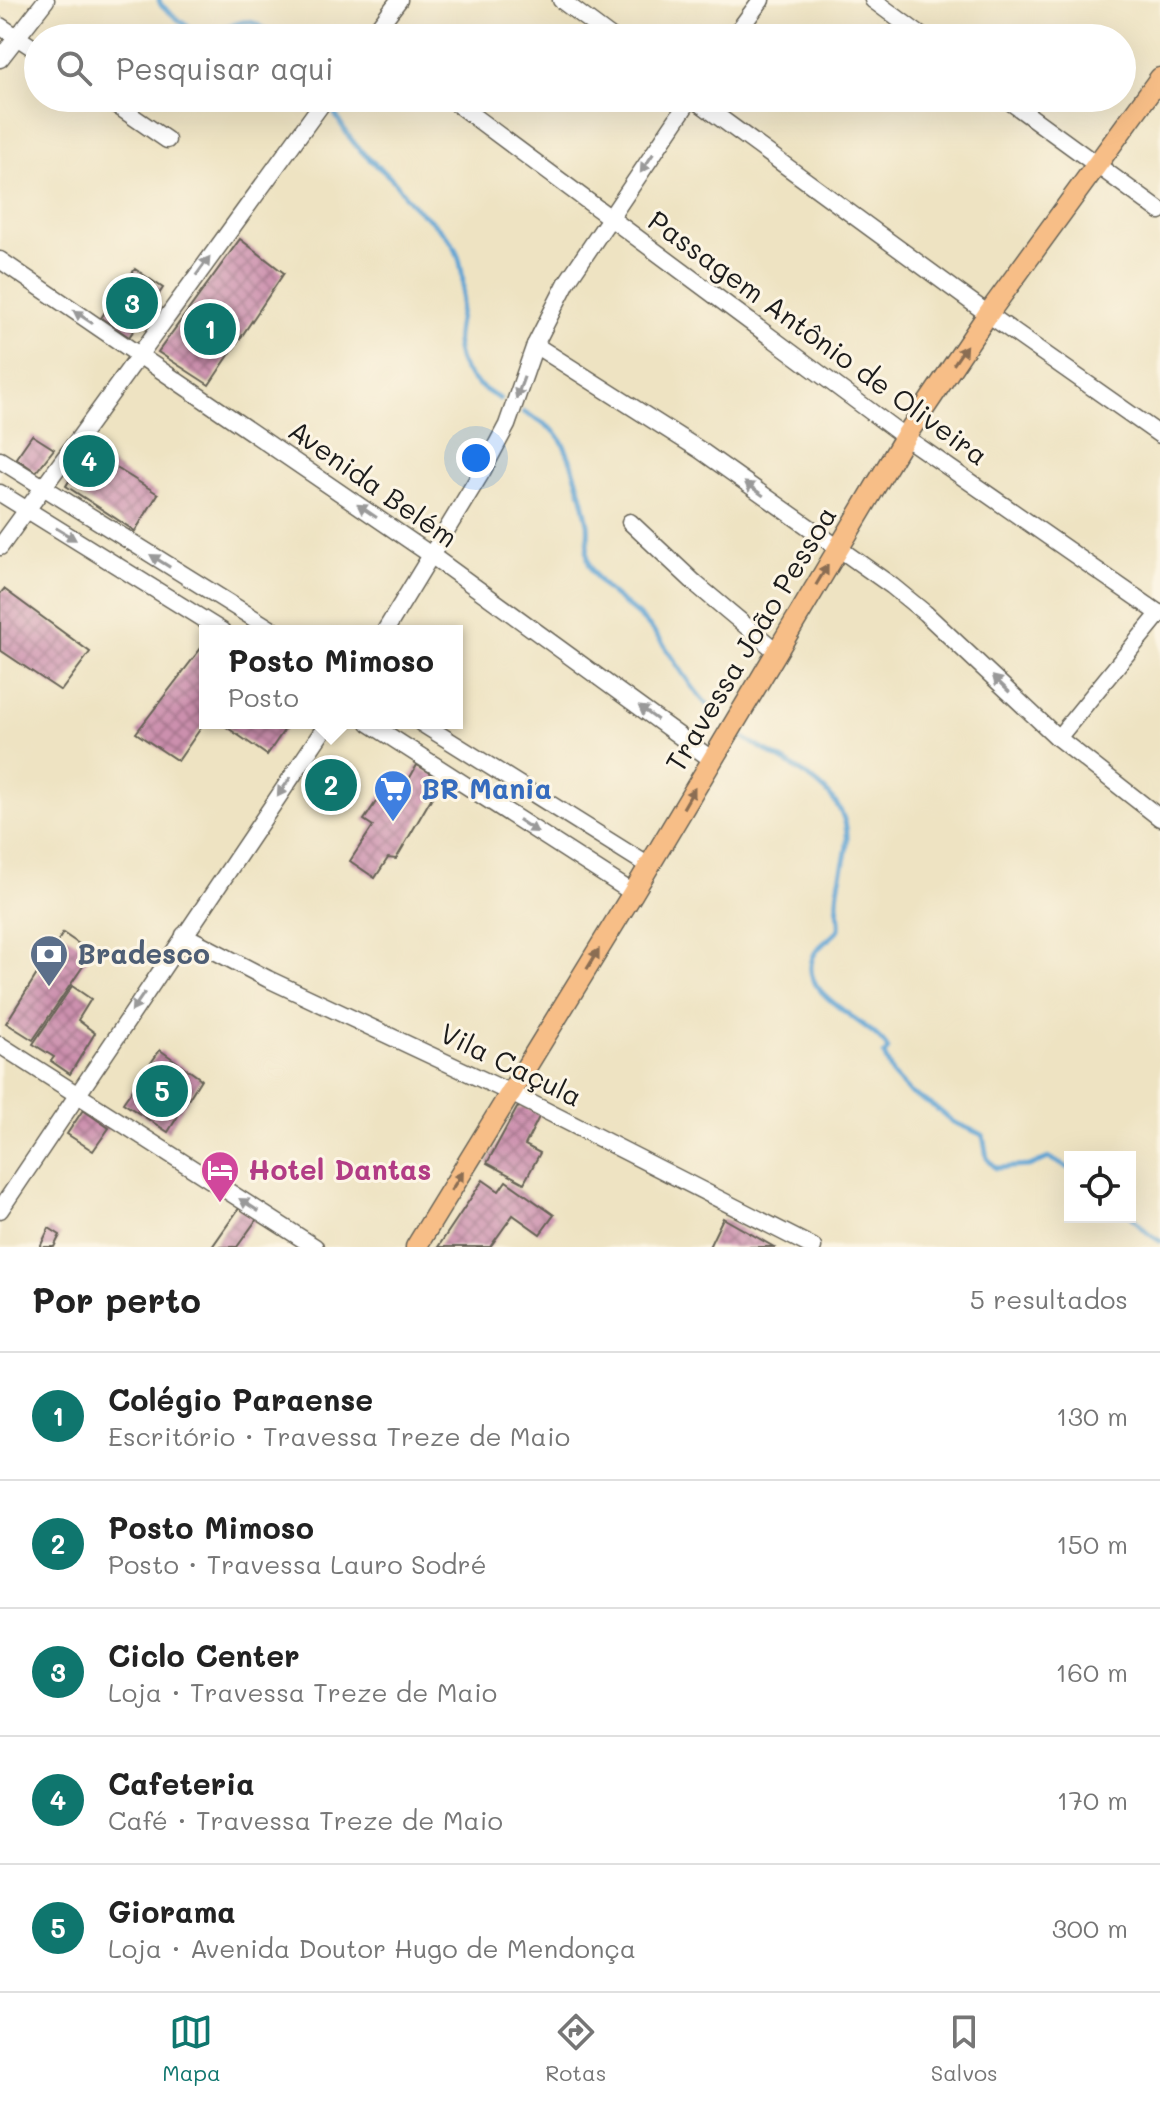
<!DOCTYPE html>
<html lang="pt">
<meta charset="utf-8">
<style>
:root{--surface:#fff;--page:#f2f2f2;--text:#222;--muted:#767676;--line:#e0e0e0;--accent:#0f766e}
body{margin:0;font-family:Mali,sans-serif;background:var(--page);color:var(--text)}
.controls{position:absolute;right:24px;bottom:24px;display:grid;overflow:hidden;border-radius:0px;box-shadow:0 8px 32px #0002}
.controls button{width:72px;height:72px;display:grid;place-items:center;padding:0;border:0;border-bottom:2px solid var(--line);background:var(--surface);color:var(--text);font:40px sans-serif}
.you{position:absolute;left:476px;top:458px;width:28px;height:28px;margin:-20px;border:6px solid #fff;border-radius:50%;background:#1a73e8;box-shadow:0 0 0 12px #1a73e833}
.badge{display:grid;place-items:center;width:52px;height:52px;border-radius:50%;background:var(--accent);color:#fff;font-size:26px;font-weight:700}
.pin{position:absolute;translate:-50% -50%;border:4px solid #fff;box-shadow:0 2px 8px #0006}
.popup{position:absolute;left:199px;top:625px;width:264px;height:104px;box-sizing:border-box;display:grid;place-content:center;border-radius:0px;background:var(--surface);filter:drop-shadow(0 2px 6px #0005);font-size:26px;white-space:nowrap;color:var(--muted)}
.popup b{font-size:30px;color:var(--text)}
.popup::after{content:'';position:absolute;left:50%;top:100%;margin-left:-16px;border:16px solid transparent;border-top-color:var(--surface)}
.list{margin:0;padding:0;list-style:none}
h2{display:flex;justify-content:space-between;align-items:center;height:104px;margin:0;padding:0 32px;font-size:34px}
h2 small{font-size:26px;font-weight:400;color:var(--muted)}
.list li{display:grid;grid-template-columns:52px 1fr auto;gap:24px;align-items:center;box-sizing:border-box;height:128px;padding:0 32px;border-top:2px solid var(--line)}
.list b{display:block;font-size:30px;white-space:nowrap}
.list p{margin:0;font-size:26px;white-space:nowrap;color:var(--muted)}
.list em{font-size:26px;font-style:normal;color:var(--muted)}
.icon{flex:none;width:44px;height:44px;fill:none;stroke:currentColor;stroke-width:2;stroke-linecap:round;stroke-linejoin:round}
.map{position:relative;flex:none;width:1160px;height:1247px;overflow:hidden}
.search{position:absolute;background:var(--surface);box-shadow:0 8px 32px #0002;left:24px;right:24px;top:24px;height:88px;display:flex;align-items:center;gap:20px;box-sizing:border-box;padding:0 28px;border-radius:44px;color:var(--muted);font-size:30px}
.sheet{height:744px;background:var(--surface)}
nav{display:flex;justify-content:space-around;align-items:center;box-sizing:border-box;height:112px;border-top:2px solid var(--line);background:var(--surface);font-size:22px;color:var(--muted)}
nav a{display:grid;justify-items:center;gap:4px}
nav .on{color:var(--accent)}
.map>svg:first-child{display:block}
</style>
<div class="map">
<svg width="1160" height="1247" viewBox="0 0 1160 1247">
<defs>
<pattern id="building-cross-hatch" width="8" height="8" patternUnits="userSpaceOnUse" patternTransform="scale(2)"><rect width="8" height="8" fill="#cc90ae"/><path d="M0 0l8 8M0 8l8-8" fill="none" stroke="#a5758d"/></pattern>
</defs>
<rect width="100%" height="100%" fill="#fcf5e5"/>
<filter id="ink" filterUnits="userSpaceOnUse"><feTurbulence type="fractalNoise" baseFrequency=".0125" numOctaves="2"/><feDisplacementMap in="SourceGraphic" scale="16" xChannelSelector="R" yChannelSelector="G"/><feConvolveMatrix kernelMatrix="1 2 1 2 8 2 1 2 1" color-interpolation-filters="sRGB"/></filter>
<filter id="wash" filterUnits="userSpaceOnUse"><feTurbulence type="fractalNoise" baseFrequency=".006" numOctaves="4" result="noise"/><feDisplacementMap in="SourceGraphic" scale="32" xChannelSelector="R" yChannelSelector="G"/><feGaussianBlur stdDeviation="1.8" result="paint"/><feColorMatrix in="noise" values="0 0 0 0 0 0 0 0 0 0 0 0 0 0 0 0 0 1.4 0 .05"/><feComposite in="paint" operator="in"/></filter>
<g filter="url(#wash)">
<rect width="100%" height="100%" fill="#eee3c2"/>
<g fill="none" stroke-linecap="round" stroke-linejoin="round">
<g stroke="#5da3d3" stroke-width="5">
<path d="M159 0 161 5C172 13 184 27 197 31 229 42 238 0 275 38"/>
<path d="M335 114C344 129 352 143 364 154 373 163 383 170 392 179 399 186 404 196 411 203 427 220 448 230 457 253 481 316 419 355 500 399"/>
<path d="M524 412C534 418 546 424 555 432 570 447 584 502 588 524 590 539 584 552 590 566 600 590 623 601 641 618 671 646 685 687 717 714"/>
<path d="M743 737C781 763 851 786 847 843 846 863 836 884 837 904 838 913 840 920 839 929 832 939 818 944 813 957 797 997 872 1020 888 1049L884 1055 893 1075 909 1092 935 1107 953 1122 983 1135 987 1158 996 1168 1029 1166 1049 1158 1070 1169"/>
<polyline points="1130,1215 1149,1234 1160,1241"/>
</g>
</g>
<g id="blocks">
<g fill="url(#building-cross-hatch)">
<polygon points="240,239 284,273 209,385 158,352"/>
<polygon points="135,269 163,288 129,337 101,318"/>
<polygon points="32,435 54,449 36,472 16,458"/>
<polygon points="88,450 158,494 135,531 66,486"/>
<polygon points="4,589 90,652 61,691 0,650 0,594"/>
<polygon points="205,643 205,722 178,761 136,733"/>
<polygon points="227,723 289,723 267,755 225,726"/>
<polygon points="417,765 442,780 396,859 388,858 375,878 350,861 373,826 364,820 385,788 394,791 402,777 408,781"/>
<polygon points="63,933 92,953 33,1040 6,1023"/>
<polygon points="72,986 91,999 78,1020 95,1033 70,1074 51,1061 54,1057 33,1044"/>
<polygon points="160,1050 201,1079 168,1132 123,1103"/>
<polygon points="523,1106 540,1115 525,1145 540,1153 524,1183 487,1163 517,1108"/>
<polygon points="83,1110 109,1128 93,1151 67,1134"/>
<polygon points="483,1180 499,1191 506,1181 554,1215 540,1234 513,1215 490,1247 438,1247"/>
<polygon points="240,1207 257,1219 237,1247 212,1247"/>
<polygon points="723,1218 774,1247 709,1247"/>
<polygon points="49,1228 60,1235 54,1247 40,1247"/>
</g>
</g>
</g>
<g filter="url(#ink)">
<use href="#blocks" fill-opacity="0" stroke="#666256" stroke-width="2"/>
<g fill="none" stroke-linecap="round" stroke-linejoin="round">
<defs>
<g id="minor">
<polyline points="561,0 612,38"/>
<polyline points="873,0 924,38"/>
<polyline points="0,26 38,51"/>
<polyline points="370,38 399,0"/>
<polyline points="733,38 761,0"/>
<polyline points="0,59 46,0"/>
<polyline points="106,98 167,140"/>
<polyline points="449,98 905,437 1160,614"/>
<polyline points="693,98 988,314 1160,435"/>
<polyline points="1005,98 1160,211"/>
<polyline points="0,260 431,555 711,759"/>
<polyline points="535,345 700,450 892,586 925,613 1058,738 1160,818"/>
<polyline points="0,460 274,631"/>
<polyline points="0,493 222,631"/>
<polyline points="630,522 697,585 776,651"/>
<polyline points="0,547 326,98"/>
<polyline points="385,631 483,470 507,425 535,345 567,282 691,98"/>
<polyline points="369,723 633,893"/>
<polyline points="421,723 649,866"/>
<polyline points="1058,738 1160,613"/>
<polyline points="184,935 268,979 511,1093 813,1247"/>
<polyline points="0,1045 315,1247"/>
<polyline points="0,1210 328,723"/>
</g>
<polyline id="major" points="416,1247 633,893 905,437 988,314 1160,78"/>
</defs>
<use href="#minor" stroke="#666256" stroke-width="19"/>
<use href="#major" stroke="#666256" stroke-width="23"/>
<use href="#minor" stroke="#fff" stroke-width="16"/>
<use href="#major" stroke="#f7be87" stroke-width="20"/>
</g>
<defs><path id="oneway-solid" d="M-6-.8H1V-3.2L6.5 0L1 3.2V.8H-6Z" transform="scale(2)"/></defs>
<g fill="#999">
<use href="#oneway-solid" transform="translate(647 163) rotate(124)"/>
<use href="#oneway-solid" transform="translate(203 266) rotate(-54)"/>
<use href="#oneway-solid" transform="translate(83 317) rotate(-146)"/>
<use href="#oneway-solid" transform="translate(520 388) rotate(110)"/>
<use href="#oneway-solid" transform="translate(754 489) rotate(-144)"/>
<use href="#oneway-solid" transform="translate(367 511) rotate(-146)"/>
<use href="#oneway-solid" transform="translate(66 534) rotate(31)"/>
<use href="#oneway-solid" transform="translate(160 561) rotate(-148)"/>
<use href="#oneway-solid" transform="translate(1001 684) rotate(-136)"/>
<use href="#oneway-solid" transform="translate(648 713) rotate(-144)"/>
<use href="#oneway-solid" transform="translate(284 787) rotate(124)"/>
<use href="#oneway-solid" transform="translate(528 826) rotate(33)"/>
<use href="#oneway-solid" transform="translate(138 1002) rotate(124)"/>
<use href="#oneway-solid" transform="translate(249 1205) rotate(-147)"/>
</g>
<g fill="#8a6d52">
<use href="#oneway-solid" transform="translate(960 355) rotate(-56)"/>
<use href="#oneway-solid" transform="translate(822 575) rotate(-59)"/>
<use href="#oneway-solid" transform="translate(689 798) rotate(-60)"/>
<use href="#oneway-solid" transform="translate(593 959) rotate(-59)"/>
<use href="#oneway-solid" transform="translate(457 1181) rotate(-58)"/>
</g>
</g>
<defs>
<symbol id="supermarket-pin" viewBox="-11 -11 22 30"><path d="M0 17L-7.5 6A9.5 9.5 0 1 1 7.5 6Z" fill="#3f7fe0" stroke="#fcf5e5"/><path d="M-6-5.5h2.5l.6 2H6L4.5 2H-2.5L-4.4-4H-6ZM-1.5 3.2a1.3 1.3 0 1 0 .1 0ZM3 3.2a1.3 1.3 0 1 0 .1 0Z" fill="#fff"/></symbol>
<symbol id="bank-pin" viewBox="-11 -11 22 30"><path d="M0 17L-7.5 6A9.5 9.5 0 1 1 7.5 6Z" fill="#5c6f8a" stroke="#fcf5e5"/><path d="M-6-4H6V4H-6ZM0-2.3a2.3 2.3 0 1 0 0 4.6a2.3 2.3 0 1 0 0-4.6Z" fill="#fff"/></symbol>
<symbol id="hotel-pin" viewBox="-11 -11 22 30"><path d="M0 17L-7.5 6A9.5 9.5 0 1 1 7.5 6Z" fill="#d1479c" stroke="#fcf5e5"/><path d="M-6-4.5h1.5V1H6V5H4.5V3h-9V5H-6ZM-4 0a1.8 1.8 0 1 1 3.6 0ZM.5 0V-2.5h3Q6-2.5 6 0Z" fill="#fff"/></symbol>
</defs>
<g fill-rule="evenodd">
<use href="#supermarket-pin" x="371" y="767" width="44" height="60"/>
<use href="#bank-pin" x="27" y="932" width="44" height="60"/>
<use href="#hotel-pin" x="198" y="1148" width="44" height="60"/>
</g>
<g text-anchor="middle" stroke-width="6" stroke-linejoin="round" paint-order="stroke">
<g font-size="28" fill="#1c1c1c" stroke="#fcf5e5">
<text transform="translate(818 338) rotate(36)" y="10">Passagem Antônio de Oliveira</text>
<text transform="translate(373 484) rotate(35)" y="10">Avenida Belém</text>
<text transform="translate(751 639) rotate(-59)" y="10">Travessa João Pessoa</text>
<text transform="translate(511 1065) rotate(26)" y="10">Vila Caçula</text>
</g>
<g font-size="28" font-weight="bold" fill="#366cbe" stroke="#fcf5e5" text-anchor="start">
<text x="421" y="799">BR Mania</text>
</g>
<g font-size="28" font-weight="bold" fill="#4e5e75" stroke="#fcf5e5" text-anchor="start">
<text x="77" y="964">Bradesco</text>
</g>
<g font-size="28" font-weight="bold" fill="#b23c85" stroke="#fcf5e5" text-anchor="start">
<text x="248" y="1180">Hotel Dantas</text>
</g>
</g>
</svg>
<div class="controls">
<button><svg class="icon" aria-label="locate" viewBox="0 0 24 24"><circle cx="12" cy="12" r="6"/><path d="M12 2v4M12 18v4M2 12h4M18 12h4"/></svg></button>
</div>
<div class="you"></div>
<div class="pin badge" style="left:210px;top:329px">1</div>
<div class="pin badge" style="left:331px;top:785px">2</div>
<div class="popup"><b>Posto Mimoso</b>Posto</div>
<div class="pin badge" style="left:132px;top:303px">3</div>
<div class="pin badge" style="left:89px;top:461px">4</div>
<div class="pin badge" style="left:162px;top:1091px">5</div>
<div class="search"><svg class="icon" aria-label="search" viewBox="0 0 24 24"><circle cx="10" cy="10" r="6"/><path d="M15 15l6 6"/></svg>Pesquisar aqui</div>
</div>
<section class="sheet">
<h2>Por perto<small>5 resultados</small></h2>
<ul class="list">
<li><span class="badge">1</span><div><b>Colégio Paraense</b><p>Escritório · Travessa Treze de Maio</p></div><em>130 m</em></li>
<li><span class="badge">2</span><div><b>Posto Mimoso</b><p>Posto · Travessa Lauro Sodré</p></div><em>150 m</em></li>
<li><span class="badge">3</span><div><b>Ciclo Center</b><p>Loja · Travessa Treze de Maio</p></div><em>160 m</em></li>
<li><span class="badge">4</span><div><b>Cafeteria</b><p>Café · Travessa Treze de Maio</p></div><em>170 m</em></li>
<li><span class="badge">5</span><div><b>Giorama</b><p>Loja · Avenida Doutor Hugo de Mendonça</p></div><em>300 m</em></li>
</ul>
</section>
<nav>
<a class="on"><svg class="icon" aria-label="map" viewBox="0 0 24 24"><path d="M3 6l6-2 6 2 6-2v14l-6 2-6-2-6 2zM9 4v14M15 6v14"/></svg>Mapa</a>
<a><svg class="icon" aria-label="directions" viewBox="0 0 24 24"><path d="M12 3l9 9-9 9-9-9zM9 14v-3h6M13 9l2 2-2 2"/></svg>Rotas</a>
<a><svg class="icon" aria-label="saved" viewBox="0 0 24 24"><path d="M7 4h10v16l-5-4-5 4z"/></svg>Salvos</a>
</nav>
